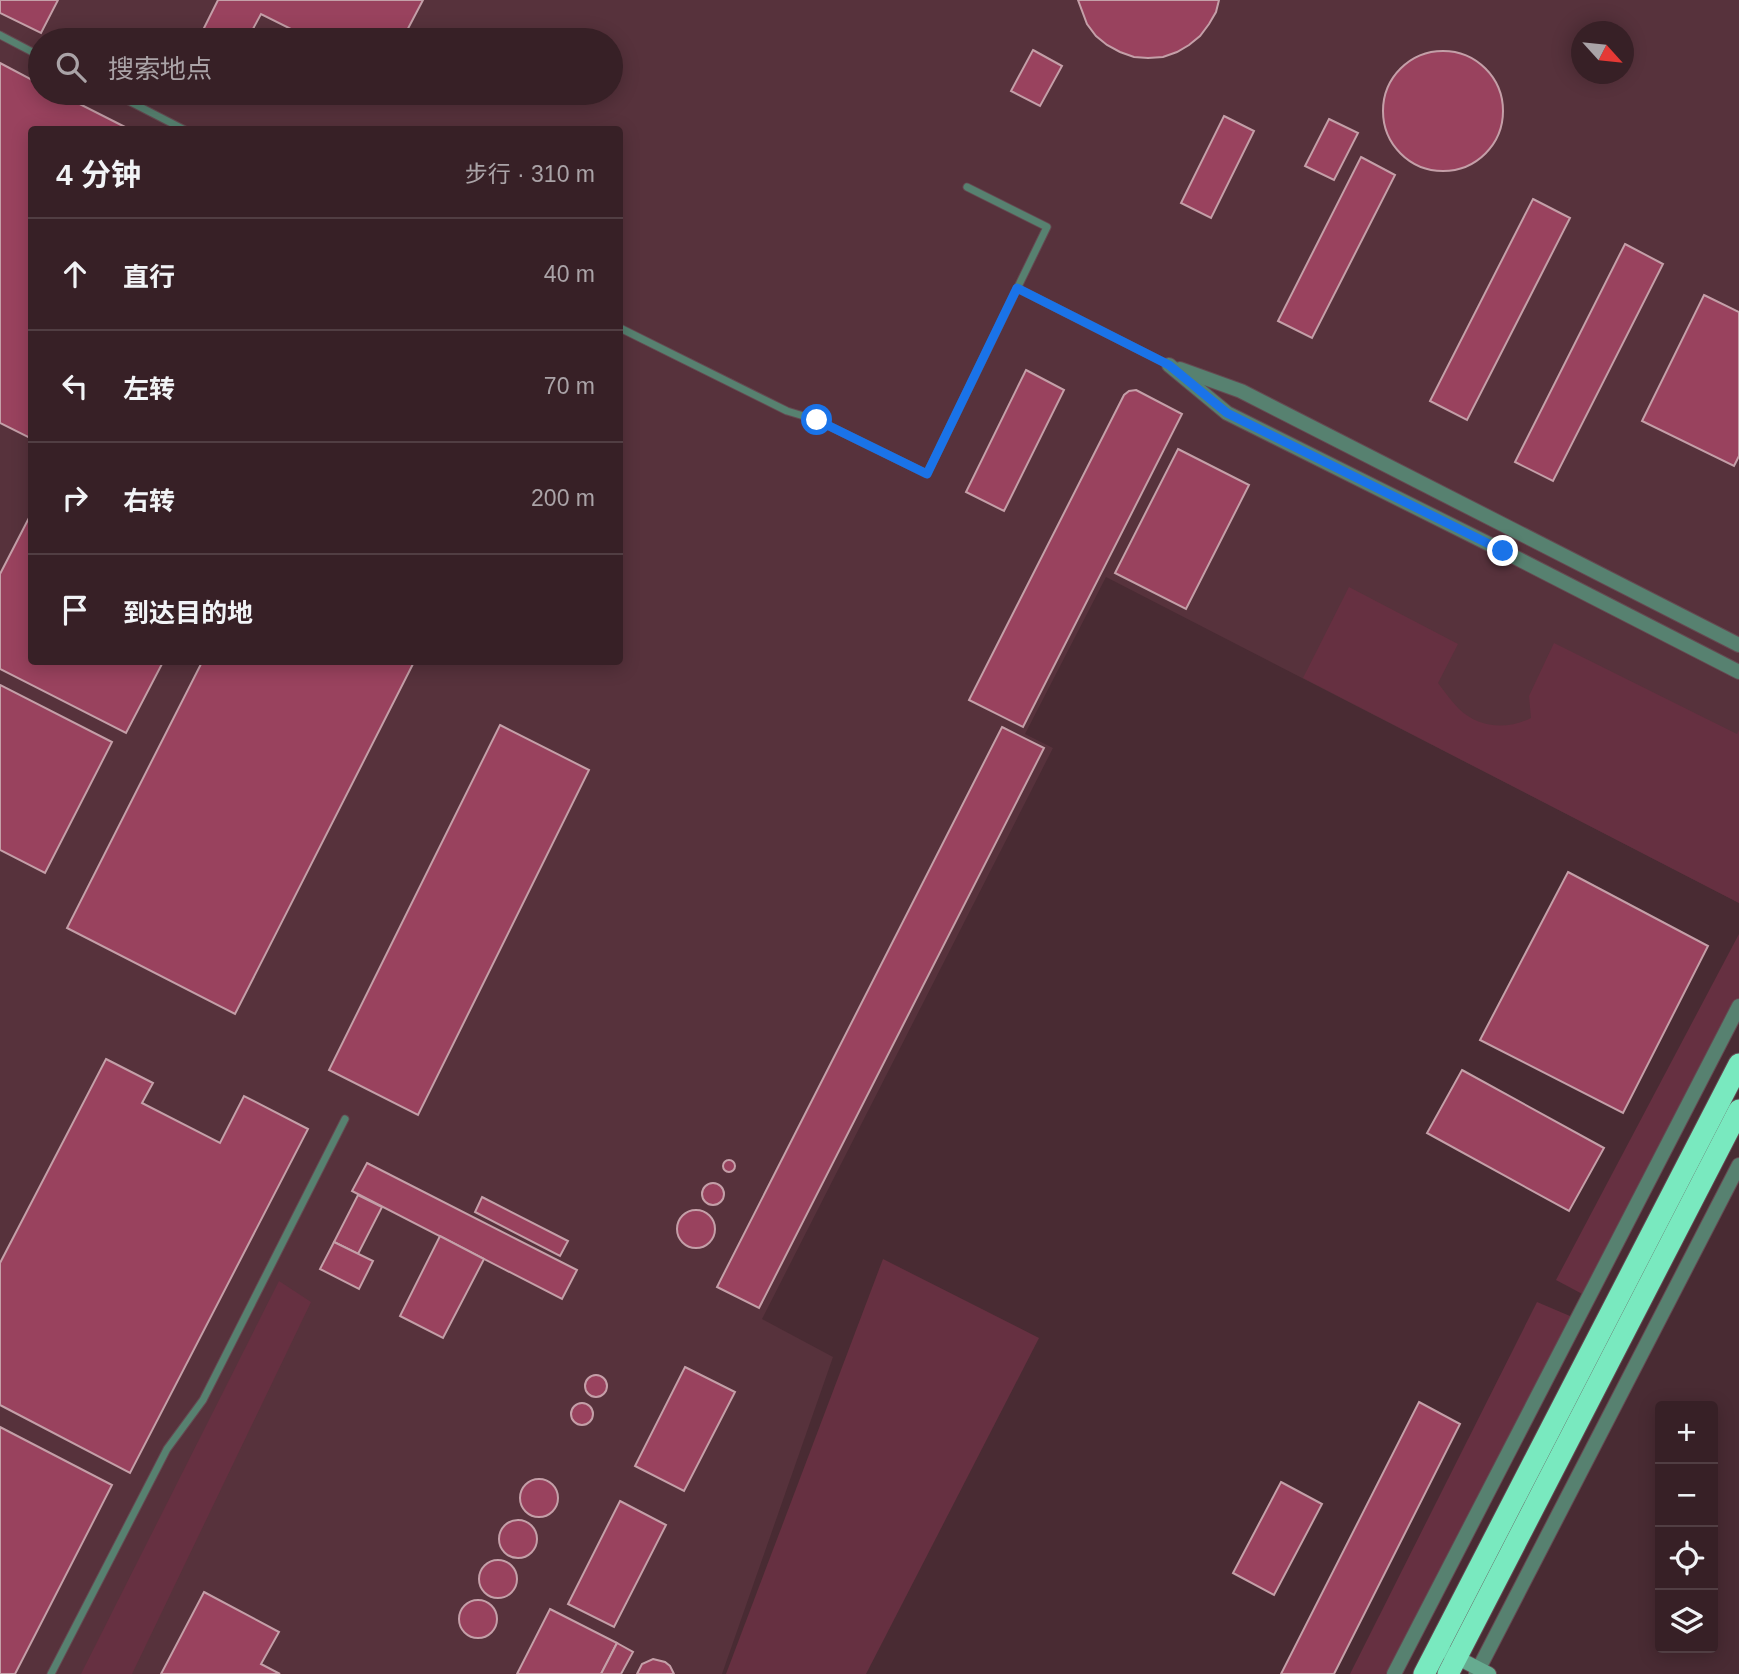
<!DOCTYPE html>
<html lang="zh">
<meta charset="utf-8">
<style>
:root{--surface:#372026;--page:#3e282e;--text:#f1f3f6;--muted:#aaa3a7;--line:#513e43}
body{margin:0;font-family:Helvetica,"Noto Sans SC",sans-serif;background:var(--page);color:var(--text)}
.controls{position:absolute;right:21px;bottom:21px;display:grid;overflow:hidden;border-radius:7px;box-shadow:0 4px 18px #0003}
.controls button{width:63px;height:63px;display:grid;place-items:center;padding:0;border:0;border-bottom:2px solid var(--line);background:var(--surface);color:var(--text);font:35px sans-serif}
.compass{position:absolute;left:1571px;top:21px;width:63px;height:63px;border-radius:50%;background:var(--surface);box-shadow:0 4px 18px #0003;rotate:117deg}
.stop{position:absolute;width:21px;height:21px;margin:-16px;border:5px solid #1a73e8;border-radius:50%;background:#fff}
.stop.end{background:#1a73e8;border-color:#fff;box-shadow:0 2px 7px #0008}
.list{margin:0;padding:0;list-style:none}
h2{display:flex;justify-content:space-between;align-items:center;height:91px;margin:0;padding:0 28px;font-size:30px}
h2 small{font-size:23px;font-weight:400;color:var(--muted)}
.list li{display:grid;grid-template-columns:46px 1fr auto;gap:21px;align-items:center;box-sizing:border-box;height:112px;padding:0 28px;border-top:2px solid var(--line)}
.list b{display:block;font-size:26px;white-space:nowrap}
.list em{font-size:23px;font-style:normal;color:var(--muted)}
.icon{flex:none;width:38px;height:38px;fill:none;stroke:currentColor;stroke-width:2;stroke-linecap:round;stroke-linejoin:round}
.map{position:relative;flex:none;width:1739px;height:1674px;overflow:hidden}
.search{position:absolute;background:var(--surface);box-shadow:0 4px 18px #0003;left:28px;top:28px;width:595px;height:77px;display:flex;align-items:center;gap:18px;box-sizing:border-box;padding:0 24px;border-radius:38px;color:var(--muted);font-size:26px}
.panel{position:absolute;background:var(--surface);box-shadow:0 4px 18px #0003;left:28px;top:126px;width:595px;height:539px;border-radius:7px}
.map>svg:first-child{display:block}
</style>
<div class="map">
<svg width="1739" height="1674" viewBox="0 0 1739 1674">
<rect width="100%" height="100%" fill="#492b33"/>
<path fill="#57323c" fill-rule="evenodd" d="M0 0H1739V903L1106 577 1025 734 1053 748 762 1319 833 1357 722 1674H0ZM1582 32H1624V74H1582ZM40 40H611V93H40ZM32 130H620V662H32Z"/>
<g fill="#663041">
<path d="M1349 587 1458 644 1438 683C1445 692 1451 701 1459 709 1479 728 1507 730 1531 718L1529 696 1554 643 1737 734 1739 730V903L1303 678Z"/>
<polygon points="1739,934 1739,1006 1588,1297 1556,1280"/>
<polygon points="883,1259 1039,1338 866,1674 726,1674"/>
<polygon points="279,1281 311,1302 132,1674 81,1674"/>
<polygon points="1537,1302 1577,1319 1394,1674 1350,1674"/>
</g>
<g fill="#99425e" stroke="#c49fa8" stroke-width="2">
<polygon points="0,0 58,0 41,33 0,13"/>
<polygon points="218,0 423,0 402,40 313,40 261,14 247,40 198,40"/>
<polygon points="1078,0 1219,0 1216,12 1209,24 1200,36 1189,45 1177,52 1163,57 1148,58 1134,57 1120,52 1107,45 1096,36 1087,24"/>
<polygon points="1033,50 1062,66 1040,106 1011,91"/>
<circle cx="1443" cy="111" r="60"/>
<polygon points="0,63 40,84 40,93 58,93 131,130 32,130 32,439 0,423"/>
<polygon points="1224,116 1254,131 1211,218 1181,203"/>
<polygon points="1329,119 1358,133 1334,180 1305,166"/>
<polygon points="1361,157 1395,175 1312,338 1278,321"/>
<polygon points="1533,199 1570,218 1467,420 1430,401"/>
<polygon points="1625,244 1663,264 1553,481 1515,462"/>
<polygon points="1704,295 1739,312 1739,456 1734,466 1642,421"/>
<polygon points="1026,370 1064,390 1004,511 966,492"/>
<polygon points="1136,390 1182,414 1023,727 969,700 1124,395 1129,391"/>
<polygon points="1178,449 1249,485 1186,609 1115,573"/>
<polygon points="32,512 32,662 163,662 126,733 0,669 0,574"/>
<polygon points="202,662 414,662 235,1014 67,928"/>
<polygon points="0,685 112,742 45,873 0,850"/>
<polygon points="500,725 589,770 418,1115 329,1070"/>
<polygon points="1002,727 1044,748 759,1308 717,1287"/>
<polygon points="1568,872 1708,946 1623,1113 1480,1040"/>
<polygon points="106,1059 153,1083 142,1103 220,1143 244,1096 308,1129 130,1473 0,1405 0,1263"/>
<polygon points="1462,1070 1604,1148 1569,1211 1427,1133"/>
<circle cx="729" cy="1166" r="6"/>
<polygon points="367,1163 577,1270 562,1299 352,1191"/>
<circle cx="713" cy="1194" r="11"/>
<polygon points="358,1195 382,1207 358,1254 334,1242"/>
<polygon points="482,1197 568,1241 560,1256 475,1212"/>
<circle cx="696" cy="1229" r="19"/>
<polygon points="440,1236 484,1259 443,1338 400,1316"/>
<polygon points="334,1242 373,1261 359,1289 320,1269"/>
<polygon points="685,1367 735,1392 684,1491 635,1466"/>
<circle cx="596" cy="1386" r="11"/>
<polygon points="1419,1402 1460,1424 1334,1674 1281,1674"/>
<circle cx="582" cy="1414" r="11"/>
<polygon points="0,1427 112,1485 15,1674 0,1674"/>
<circle cx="539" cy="1498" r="19"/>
<polygon points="1281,1482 1322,1504 1274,1595 1233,1573"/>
<polygon points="620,1501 666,1525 614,1627 568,1604"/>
<circle cx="518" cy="1539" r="19"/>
<circle cx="498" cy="1579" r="19"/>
<polygon points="204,1592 279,1632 261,1664 280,1674 161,1674"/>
<circle cx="478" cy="1619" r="19"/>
<polygon points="550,1609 617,1643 601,1674 517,1674"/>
<polygon points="617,1643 633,1652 621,1674 601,1674"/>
<polygon points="653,1659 665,1662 670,1666 674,1674 637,1674 642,1664"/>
</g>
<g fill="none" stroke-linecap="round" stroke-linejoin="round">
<defs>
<g id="lane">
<polyline points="0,35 40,56"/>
<polyline points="113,93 185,130"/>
<polyline points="1017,288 1169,365"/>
<polyline points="620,328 787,411 817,420 927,474 1047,227 967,187"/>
<polyline points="51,1674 167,1449 203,1400 345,1119"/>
</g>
<g id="street">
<polyline points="1169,365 1227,413 1503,551 1739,672"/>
<polyline points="1180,369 1241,391 1739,645"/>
<polyline points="1394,1674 1739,1006"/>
<polyline points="1476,1674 1739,1165"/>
</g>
<polyline id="secondary" points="1450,1654 1489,1674"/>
<g id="highway">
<polyline points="1424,1674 1739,1064"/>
<polyline points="1448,1674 1739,1110"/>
</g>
</defs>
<use href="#lane" stroke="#654951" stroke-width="9"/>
<use href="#street" stroke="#654951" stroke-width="16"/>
<use href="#secondary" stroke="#654951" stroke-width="16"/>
<use href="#highway" stroke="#654951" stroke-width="23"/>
<use href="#lane" stroke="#578170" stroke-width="7"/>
<use href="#street" stroke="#578170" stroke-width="14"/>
<use href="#secondary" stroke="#66ab90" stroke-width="14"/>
<use href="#highway" stroke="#79e9bf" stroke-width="21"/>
</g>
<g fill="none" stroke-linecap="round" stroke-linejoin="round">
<polyline stroke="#1a73e8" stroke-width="9" points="817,420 927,474 1017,288 1169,365 1227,413 1503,551"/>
</g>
</svg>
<div class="controls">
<button>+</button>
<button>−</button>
<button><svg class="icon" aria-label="locate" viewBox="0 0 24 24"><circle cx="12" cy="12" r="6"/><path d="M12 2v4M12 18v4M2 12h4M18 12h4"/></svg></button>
<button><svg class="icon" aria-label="layers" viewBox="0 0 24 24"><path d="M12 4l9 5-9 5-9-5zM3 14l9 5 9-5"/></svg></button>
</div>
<svg class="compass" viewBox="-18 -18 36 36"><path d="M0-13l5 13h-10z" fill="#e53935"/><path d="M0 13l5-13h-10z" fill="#aaa3a7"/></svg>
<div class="stop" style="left:817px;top:420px"></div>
<div class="stop end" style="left:1503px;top:551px"></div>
<div class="search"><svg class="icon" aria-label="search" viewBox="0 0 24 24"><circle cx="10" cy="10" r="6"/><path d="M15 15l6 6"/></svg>搜索地点</div>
<section class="panel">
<h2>4 分钟<small>步行 · 310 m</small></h2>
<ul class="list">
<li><svg class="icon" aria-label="ahead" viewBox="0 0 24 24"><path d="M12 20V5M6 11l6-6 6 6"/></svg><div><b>直行</b></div><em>40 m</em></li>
<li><svg class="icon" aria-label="left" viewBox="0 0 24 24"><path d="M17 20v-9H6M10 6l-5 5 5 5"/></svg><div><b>左转</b></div><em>70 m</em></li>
<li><svg class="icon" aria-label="right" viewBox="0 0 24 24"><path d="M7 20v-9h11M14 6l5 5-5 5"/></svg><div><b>右转</b></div><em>200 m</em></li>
<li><svg class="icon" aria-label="arrive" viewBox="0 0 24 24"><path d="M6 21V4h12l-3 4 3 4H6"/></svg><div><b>到达目的地</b></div></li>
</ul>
</section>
</div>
